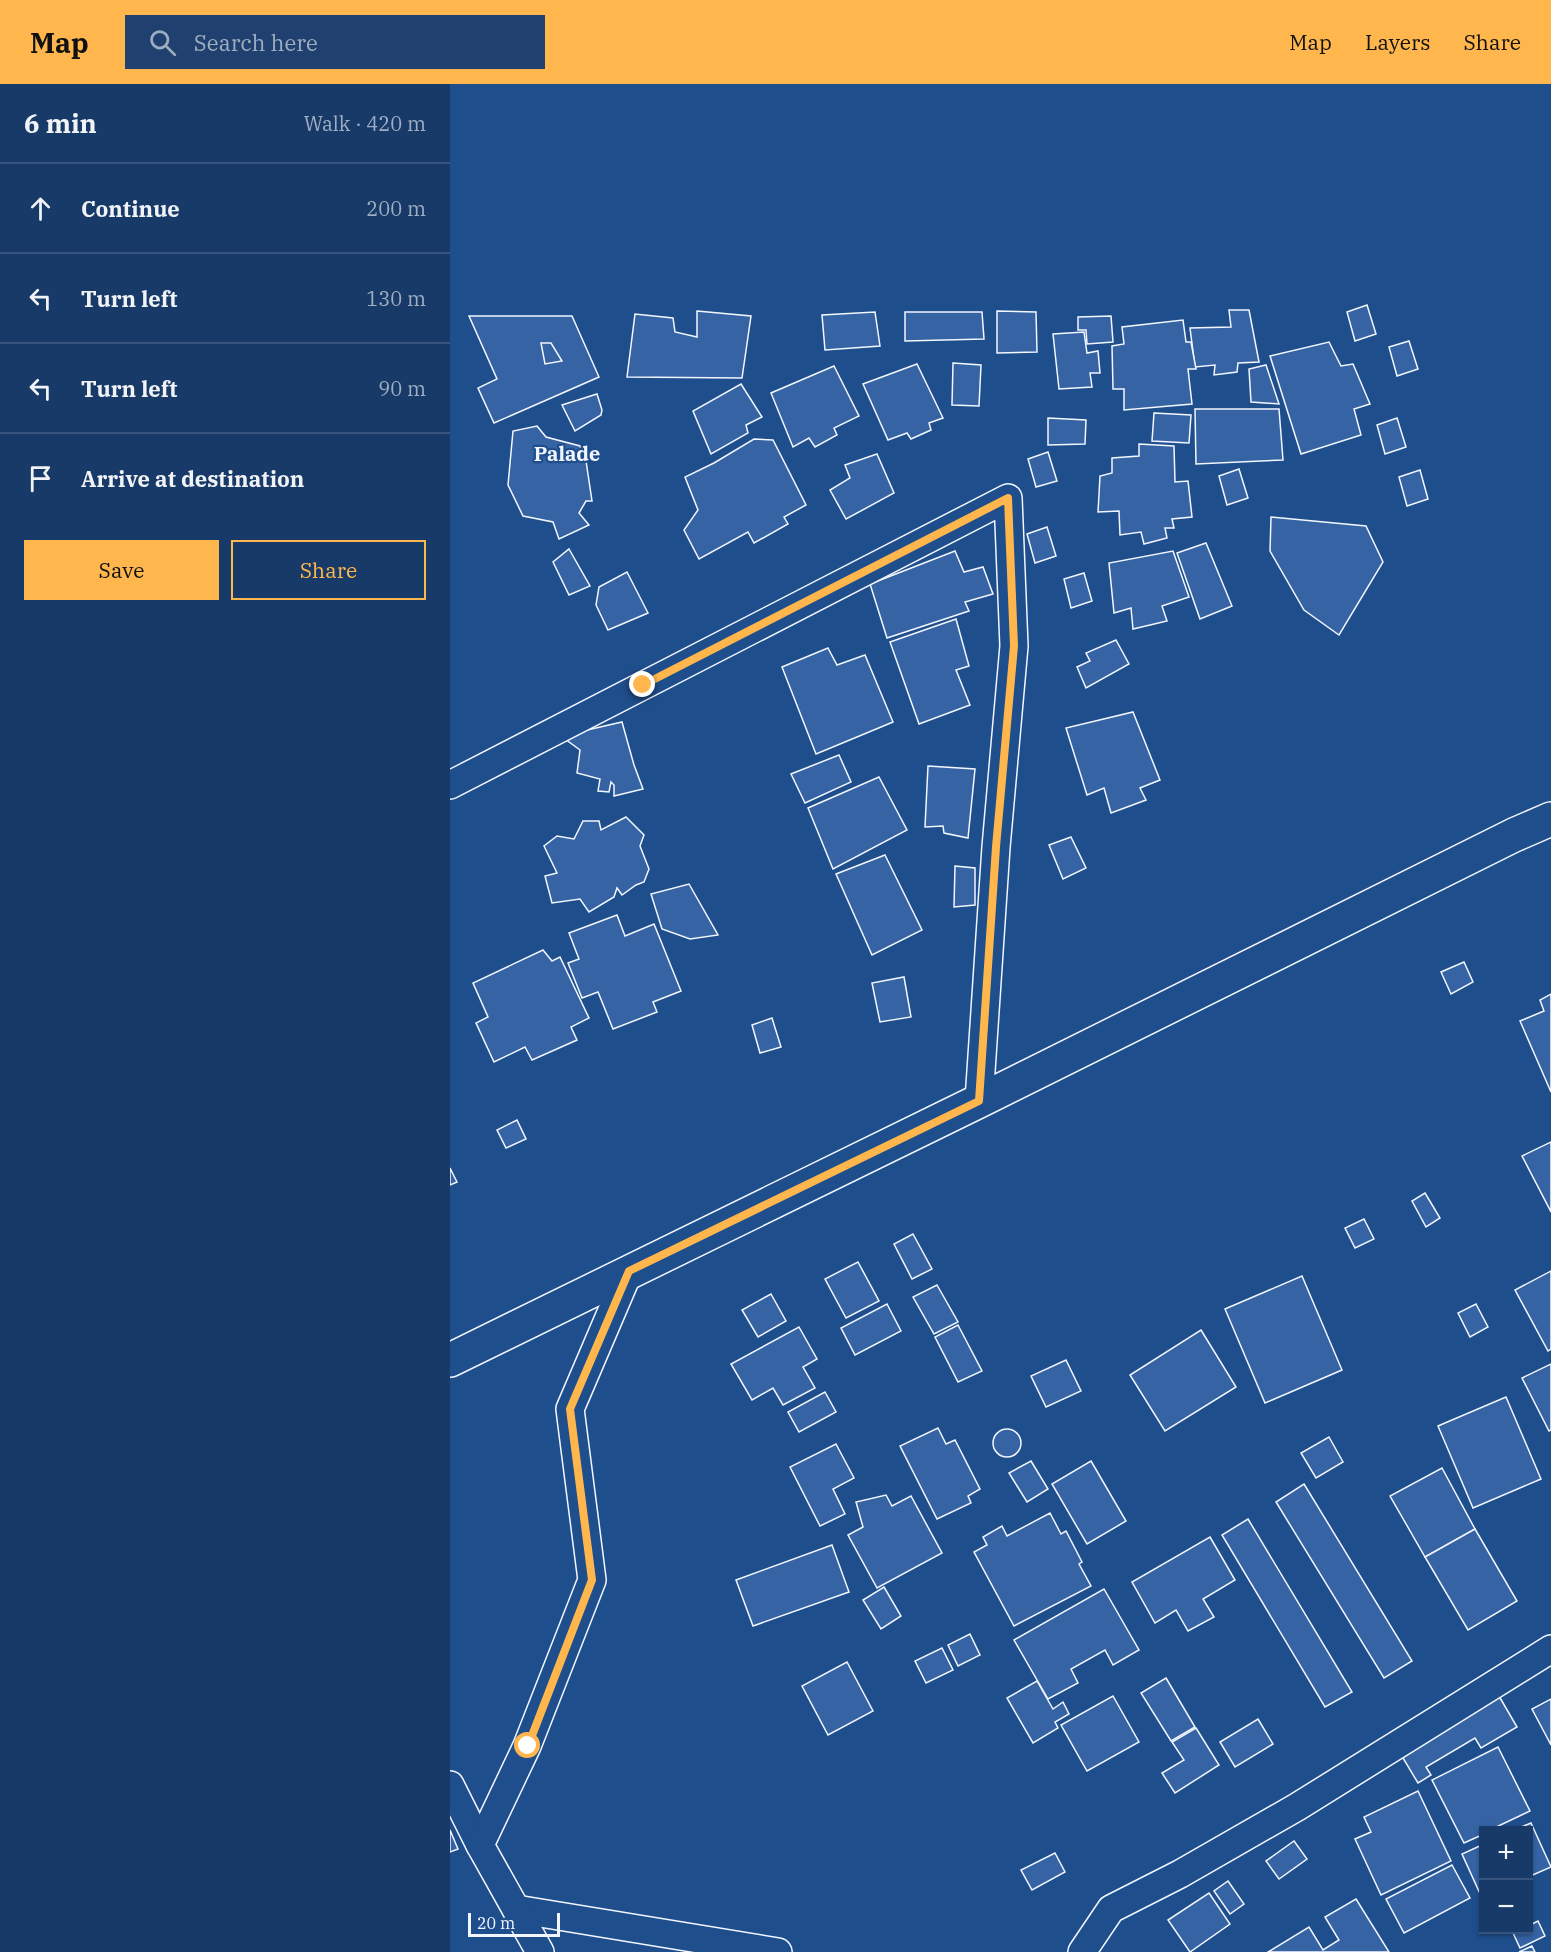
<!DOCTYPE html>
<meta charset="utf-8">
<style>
:root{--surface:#173a69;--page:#20416f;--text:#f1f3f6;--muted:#9eadc0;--line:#36547d;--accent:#ffb74d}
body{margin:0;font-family:"IBM Plex Serif",serif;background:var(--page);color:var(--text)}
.controls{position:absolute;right:18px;bottom:18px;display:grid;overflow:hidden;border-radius:0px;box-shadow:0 2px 4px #0004}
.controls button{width:54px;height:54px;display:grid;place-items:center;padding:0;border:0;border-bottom:2px solid var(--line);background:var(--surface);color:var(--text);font:30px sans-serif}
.scale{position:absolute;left:18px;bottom:15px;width:92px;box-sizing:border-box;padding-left:6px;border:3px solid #f2f6ff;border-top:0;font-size:16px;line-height:21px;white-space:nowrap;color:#f2f6ff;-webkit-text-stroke:4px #1f4e8c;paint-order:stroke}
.stop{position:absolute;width:18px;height:18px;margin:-14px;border:4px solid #ffb74d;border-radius:50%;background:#fff}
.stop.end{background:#ffb74d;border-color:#fff;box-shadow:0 2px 6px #0008}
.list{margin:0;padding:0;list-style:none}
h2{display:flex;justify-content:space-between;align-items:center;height:78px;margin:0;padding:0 24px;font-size:26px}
h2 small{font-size:20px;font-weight:400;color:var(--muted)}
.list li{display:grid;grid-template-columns:39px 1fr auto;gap:18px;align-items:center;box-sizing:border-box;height:90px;padding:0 24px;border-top:2px solid var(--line)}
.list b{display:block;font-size:22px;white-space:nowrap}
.list em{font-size:20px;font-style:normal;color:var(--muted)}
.actions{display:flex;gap:12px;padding:18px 24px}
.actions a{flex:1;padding:14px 0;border:2px solid var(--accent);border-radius:0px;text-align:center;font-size:21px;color:var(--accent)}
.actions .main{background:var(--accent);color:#111}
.icon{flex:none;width:33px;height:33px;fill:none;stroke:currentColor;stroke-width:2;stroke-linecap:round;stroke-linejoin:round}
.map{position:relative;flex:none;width:1101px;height:1868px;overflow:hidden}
header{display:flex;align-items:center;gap:36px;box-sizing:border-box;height:84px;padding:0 30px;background:var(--accent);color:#111}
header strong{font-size:28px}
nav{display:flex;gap:33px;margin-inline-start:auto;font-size:21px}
.search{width:420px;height:54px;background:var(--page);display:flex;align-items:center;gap:15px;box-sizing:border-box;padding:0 21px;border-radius:0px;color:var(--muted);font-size:22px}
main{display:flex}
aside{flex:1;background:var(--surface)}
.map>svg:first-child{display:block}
</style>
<header>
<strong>Map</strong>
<div class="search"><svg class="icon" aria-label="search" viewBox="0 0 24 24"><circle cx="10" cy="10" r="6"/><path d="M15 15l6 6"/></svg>Search here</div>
<nav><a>Map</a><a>Layers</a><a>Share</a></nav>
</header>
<main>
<aside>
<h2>6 min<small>Walk · 420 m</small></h2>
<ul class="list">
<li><svg class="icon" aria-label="ahead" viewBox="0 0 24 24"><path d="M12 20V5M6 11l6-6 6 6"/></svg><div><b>Continue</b></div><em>200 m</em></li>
<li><svg class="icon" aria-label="left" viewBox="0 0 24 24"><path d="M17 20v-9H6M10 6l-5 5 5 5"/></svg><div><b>Turn left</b></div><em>130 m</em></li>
<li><svg class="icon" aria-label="left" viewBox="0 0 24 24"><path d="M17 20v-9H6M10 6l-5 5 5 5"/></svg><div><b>Turn left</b></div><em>90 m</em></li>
<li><svg class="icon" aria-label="arrive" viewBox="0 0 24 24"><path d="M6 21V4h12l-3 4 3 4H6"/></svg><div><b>Arrive at destination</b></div></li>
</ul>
<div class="actions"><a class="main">Save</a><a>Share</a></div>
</aside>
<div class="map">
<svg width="1101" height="1868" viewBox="0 0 1101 1868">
<rect width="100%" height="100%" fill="#1f4e8c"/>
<g fill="#3563a3" stroke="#f2f6ff" stroke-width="1.5">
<polygon points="917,221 926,250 905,257 897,228"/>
<polygon points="779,226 799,226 809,278 788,279 787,288 764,291 765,281 745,283 740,244 781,243"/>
<polygon points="247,227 301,232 292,294 177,293 185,230 223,234 225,248 247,253"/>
<polygon points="547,227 586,228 587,268 547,269"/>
<polygon points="425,228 430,262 375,266 372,231"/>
<polygon points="455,228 532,228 534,255 455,257"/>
<polygon points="19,232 122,232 149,293 44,339 28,304 47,295"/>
<polygon points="661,232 663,258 637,260 636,246 628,246 628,233"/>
<polygon points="733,236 736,258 741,258 746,285 738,285 742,320 674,326 674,305 663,305 662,262 674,260 672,243"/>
<polygon points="634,248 637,269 648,267 650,289 640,289 642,303 609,305 603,250"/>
<polygon points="959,257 968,285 947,292 939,263"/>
<polygon points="879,258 891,282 903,280 920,320 904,325 911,351 851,370 820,272"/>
<polygon points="91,259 101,259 112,277 95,280"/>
<polygon points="503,279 531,281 529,322 502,321"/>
<polygon points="467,280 493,334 479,339 481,346 461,355 457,349 438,356 413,300"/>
<polygon points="816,281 829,320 801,318 799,285"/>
<polygon points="384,282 409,332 384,344 387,351 365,363 359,354 343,363 321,309"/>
<polygon points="291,300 312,333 296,341 298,349 261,370 243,327"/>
<polygon points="147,310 152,326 151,331 125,347 112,321"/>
<polygon points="745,325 829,325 833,376 746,380"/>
<polygon points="704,329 741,331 739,359 702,357"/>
<polygon points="598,334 636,336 635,360 598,361"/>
<polygon points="947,334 956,363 935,370 927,341"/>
<polygon points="87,342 96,353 130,362 136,377 142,417 136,417 129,429 139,441 109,455 103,438 73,432 58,401 63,347"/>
<polygon points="304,355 323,356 356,421 334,433 338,440 304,459 298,448 249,475 234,446 248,426 235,393 264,379"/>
<polygon points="689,360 724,362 725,398 738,397 742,433 722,435 724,444 715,444 717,454 694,460 691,448 670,451 669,427 648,428 650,392 662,389 662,374 689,372"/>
<polygon points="598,368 607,397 586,403 578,375"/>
<polygon points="427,370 444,409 396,435 380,406 400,394 395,381"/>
<polygon points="789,385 798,414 777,421 769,392"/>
<polygon points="970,386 978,415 957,422 949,393"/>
<polygon points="821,433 916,442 933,478 889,551 854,526 820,467"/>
<polygon points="597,443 606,472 585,479 577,450"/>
<polygon points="756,459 782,522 750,535 727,469"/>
<polygon points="119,465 140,502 119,511 103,478"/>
<polygon points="505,467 514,488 533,483 543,510 515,518 519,527 437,554 420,500"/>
<polygon points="723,467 739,513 712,522 717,537 683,545 681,524 664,529 659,479"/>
<polygon points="177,488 198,529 158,546 146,521 149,503"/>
<polygon points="634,489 642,517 621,524 614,495"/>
<polygon points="506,535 519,582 506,586 520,621 469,640 440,558"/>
<polygon points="666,556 679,580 636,604 627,583 640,577 636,569"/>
<polygon points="378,564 387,581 415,571 443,638 366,670 332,583"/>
<polygon points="683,628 710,696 690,704 696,716 661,729 654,704 637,711 616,644"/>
<polygon points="172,638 184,681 193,705 164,712 164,701 161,698 159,708 148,707 150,695 127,689 130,666 111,652"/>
<polygon points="389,671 401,698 355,719 341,690"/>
<polygon points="478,682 525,685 518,754 494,749 493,742 475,743"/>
<polygon points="429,693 457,746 383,785 358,724"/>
<polygon points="176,733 194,751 190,762 199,785 194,798 186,801 172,811 167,804 164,813 139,828 130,815 102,819 95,792 107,789 94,762 107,752 124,755 133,737 149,737 151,746"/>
<polygon points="621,753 636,784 613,795 599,761"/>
<polygon points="435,771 472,846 422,871 386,790"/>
<polygon points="505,782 525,784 525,821 504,823"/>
<polygon points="239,800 268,851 240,855 212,845 201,810"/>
<polygon points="167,831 175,852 204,840 231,907 203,918 207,928 163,945 148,908 132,914 118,879 129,875 119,849"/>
<polygon points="93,866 102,877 110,873 139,934 121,943 127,956 82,976 75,963 44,978 26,939 38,933 23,899"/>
<polygon points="1014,878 1023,898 1001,910 991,888"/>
<polygon points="454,893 461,933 430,938 422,899"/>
<polygon points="1101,910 1101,1008 1070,937 1094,927 1090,916"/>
<polygon points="322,934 331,963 310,969 302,941"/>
<polygon points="67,1036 76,1055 56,1064 47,1046"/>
<polygon points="1101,1058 1101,1128 1072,1072"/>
<polygon points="0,1084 7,1098 0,1101"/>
<polygon points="975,1109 990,1134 976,1143 962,1117"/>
<polygon points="914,1135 924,1155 905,1164 895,1144"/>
<polygon points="463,1150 482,1185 462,1195 444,1160"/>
<polygon points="408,1178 429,1217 396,1234 375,1195"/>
<polygon points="1101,1187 1101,1265 1098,1267 1065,1206"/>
<polygon points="852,1192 892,1286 815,1319 775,1225"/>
<polygon points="487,1201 508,1238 484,1250 463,1213"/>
<polygon points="321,1210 336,1237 308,1253 292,1226"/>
<polygon points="437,1220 451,1247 405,1271 391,1244"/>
<polygon points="1026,1220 1038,1243 1020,1253 1008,1229"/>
<polygon points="508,1241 532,1287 508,1298 485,1253"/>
<polygon points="349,1243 367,1275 353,1283 365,1304 333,1321 323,1304 302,1316 281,1280"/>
<polygon points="751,1246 786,1303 715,1347 680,1291"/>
<polygon points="616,1276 631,1307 596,1323 581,1292"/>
<polygon points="1101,1280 1101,1346 1099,1347 1072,1294"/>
<polygon points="375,1308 386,1328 349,1348 338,1328"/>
<polygon points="1056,1313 1091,1395 1023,1424 988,1342"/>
<polygon points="488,1344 496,1360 505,1356 530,1405 518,1412 521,1419 487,1435 450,1362"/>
<circle cx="557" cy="1359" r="14"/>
<polygon points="879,1353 893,1378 866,1394 851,1369"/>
<polygon points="386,1360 404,1394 383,1405 395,1430 370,1442 340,1383"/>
<polygon points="581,1377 598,1405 577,1418 559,1389"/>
<polygon points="641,1377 676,1437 637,1460 602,1400"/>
<polygon points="992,1384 1025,1445 975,1473 940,1412"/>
<polygon points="854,1400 962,1577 934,1594 826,1418"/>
<polygon points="436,1411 442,1422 461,1412 492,1469 427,1504 398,1451 413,1443 406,1418"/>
<polygon points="600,1429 611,1450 616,1447 632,1478 629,1480 641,1502 564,1542 524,1468 537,1461 533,1453 552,1442 557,1452"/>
<polygon points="798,1435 902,1608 875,1623 772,1451"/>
<polygon points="1025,1445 1067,1517 1018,1546 975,1473"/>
<polygon points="760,1453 785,1496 753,1515 764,1533 738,1547 726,1526 705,1539 682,1498"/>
<polygon points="382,1461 399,1508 303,1542 286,1496"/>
<polygon points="434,1503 451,1532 431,1545 413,1516"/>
<polygon points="654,1505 689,1566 663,1581 655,1566 621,1585 628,1599 598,1615 564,1556"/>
<polygon points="520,1550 530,1571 508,1582 498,1561"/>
<polygon points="492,1564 503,1586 476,1599 465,1577"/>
<polygon points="397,1578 423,1627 378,1651 352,1602"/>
<polygon points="716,1594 745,1643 721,1657 691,1609"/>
<polygon points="587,1597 603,1625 613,1618 619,1630 605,1638 608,1644 583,1659 557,1614"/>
<polygon points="663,1612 689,1658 637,1687 611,1641"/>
<polygon points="1049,1612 1067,1643 1031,1664 1025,1654 976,1683 981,1691 968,1699 950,1669"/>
<polygon points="1101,1615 1101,1661 1082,1625"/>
<polygon points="808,1635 823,1660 785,1683 770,1658"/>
<polygon points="746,1644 769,1681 725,1709 712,1689 734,1676 722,1658"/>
<polygon points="1048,1663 1080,1727 1040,1746 1034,1746 1034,1750 1014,1759 982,1696"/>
<polygon points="968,1707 1001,1777 931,1811 905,1755 921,1748 914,1733"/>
<polygon points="1081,1739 1101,1783 1078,1793 1078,1746 1064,1746"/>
<polygon points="0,1746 8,1765 0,1768"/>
<polygon points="844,1757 857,1775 829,1795 816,1777"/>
<polygon points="1034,1760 1034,1813 1032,1814 1012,1770"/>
<polygon points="605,1769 615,1788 582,1806 571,1786"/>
<polygon points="1002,1781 1020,1814 954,1849 936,1815"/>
<polygon points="778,1797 794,1820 780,1830 764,1807"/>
<polygon points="759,1809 780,1840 740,1868 718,1836"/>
<polygon points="906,1815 939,1868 818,1868 859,1843 873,1866 889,1856 875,1833"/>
<polygon points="1088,1837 1095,1852 1070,1864 1063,1849 1070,1846 1078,1846 1078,1842"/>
<polygon points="1082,1862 1085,1868 1069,1868"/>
</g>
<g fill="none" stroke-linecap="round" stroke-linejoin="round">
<defs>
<g id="street">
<polyline points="0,701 558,414 564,562 546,763 529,1017"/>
<polyline points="0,1701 30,1761"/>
<polyline points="66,1825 328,1868"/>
<polyline points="90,1868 30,1761 77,1662 142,1496 120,1325 179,1187"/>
<polyline points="632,1868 661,1825 730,1790 847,1723 1101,1565"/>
</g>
<polyline id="secondary" points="0,1276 529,1017 1064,751 1101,735"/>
</defs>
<use href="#street" stroke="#f2f6ff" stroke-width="30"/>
<use href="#secondary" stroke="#f2f6ff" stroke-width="36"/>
<use href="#street" stroke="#1f4e8c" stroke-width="27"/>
<use href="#secondary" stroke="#1f4e8c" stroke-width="33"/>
</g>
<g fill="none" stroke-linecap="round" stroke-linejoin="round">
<polyline stroke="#ffb74d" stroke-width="8" points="78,1662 142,1496 120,1325 179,1187 529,1017 546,763 564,562 558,414 193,601"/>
</g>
<g text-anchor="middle" stroke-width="4.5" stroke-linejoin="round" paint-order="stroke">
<g font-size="20" font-weight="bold" fill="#f2f6ff" stroke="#1f4e8c">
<text x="117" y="377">Palade</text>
</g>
</g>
</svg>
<div class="controls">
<button>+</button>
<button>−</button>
</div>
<div class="scale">20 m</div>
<div class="stop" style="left:78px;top:1662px"></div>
<div class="stop end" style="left:193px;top:601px"></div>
</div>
</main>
